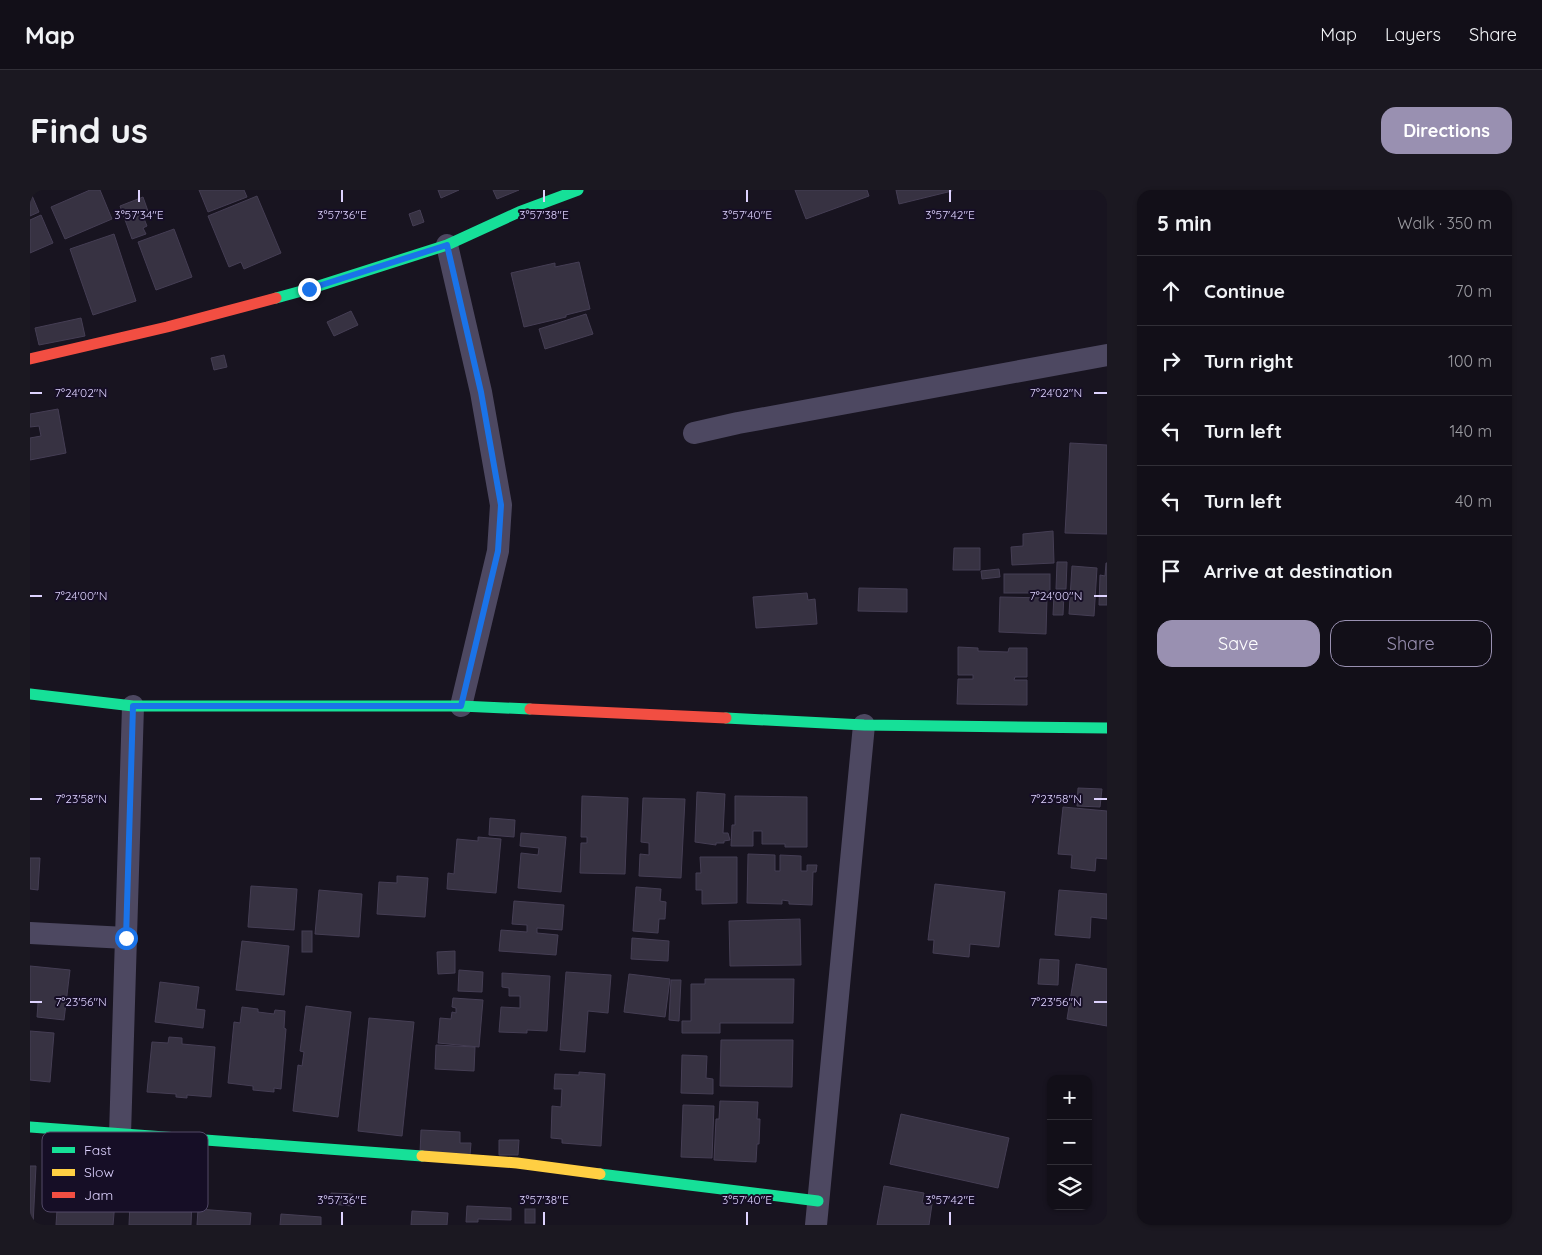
<!DOCTYPE html>
<meta charset="utf-8">
<style>
:root{--surface:#120f18;--page:#1b1821;--text:#f1f3f6;--muted:#9c9ca2;--line:#312f37;--accent:#9990b1}
body{margin:0;font-family:Quicksand,sans-serif;background:var(--page);color:var(--text)}
.controls{position:absolute;right:15px;bottom:15px;display:grid;overflow:hidden;border-radius:10px;box-shadow:0 1px 4px #0004}
.controls button{width:45px;height:45px;display:grid;place-items:center;padding:0;border:0;border-bottom:1px solid var(--line);background:var(--surface);color:var(--text);font:25px sans-serif}
.stop{position:absolute;width:15px;height:15px;margin:-11px;border:4px solid #1a73e8;border-radius:50%;background:#fff}
.stop.end{background:#1a73e8;border-color:#fff;box-shadow:0 1px 5px #0008}
.list{margin:0;padding:0;list-style:none}
h2{display:flex;justify-content:space-between;align-items:center;height:65px;margin:0;padding:0 20px;font-size:21px}
h2 small{font-size:16px;font-weight:400;color:var(--muted)}
.list li{display:grid;grid-template-columns:32px 1fr auto;gap:15px;align-items:center;box-sizing:border-box;height:70px;padding:0 20px;border-top:1px solid var(--line)}
.list b{display:block;font-size:19px;white-space:nowrap}
.list em{font-size:16px;font-style:normal;color:var(--muted)}
.actions{display:flex;gap:10px;padding:15px 20px}
.actions a{flex:1;padding:11px 0;border:1px solid var(--accent);border-radius:15px;text-align:center;font-size:18px;color:var(--accent)}
.actions .main{background:var(--accent);color:#fff}
.icon{flex:none;width:28px;height:28px;fill:none;stroke:currentColor;stroke-width:2;stroke-linecap:round;stroke-linejoin:round}
.map{position:relative;flex:none;width:1077px;height:1035px;overflow:hidden;border-radius:15px}
header{display:flex;align-items:center;gap:30px;box-sizing:border-box;height:70px;padding:0 25px;background:var(--surface);border-bottom:1px solid var(--line)}
header strong{font-size:24px}
nav{display:flex;gap:28px;margin-inline-start:auto;font-size:18px}
.intro{display:flex;align-items:center;justify-content:space-between;box-sizing:border-box;height:120px;padding:0 30px}
h1{margin:0;font-size:35px}
.button{padding:12px 22px;border-radius:15px;background:var(--accent);color:#fff;font-size:18px;font-weight:700}
main{display:flex;gap:30px;padding:0 30px}
aside{flex:1;background:var(--surface);border-radius:15px;box-shadow:0 1px 4px #0004}
.map>svg:first-child{display:block}
</style>
<header>
<strong>Map</strong>
<nav><a>Map</a><a>Layers</a><a>Share</a></nav>
</header>
<div class="intro"><h1>Find us</h1><a class="button">Directions</a></div>
<main>
<div class="map">
<svg width="1077" height="1035" viewBox="0 0 1077 1035">
<rect width="100%" height="100%" fill="#181420"/>
<g fill="#373242" stroke="#453e54">
<polygon points="60,0 70,0 82,29 35,49 21,17"/>
<polygon points="169,0 214,0 217,7 178,22"/>
<polygon points="408,0 429,0 411,8"/>
<polygon points="463,0 489,0 467,9"/>
<polygon points="765,0 837,0 839,6 776,29"/>
<polygon points="866,0 922,0 922,1 869,14"/>
<polygon points="0,1 9,22 0,26"/>
<polygon points="227,6 251,63 214,79 211,72 199,77 178,26"/>
<polygon points="113,7 119,24 113,26 117,36 113,38 116,44 102,49 90,16"/>
<polygon points="390,20 394,32 383,36 379,24"/>
<polygon points="11,25 23,53 0,63 0,30"/>
<polygon points="144,39 162,87 126,100 108,52"/>
<polygon points="84,44 106,111 63,125 40,59"/>
<polygon points="549,72 560,119 536,125 536,127 494,137 481,83 525,73 525,77"/>
<polygon points="321,121 328,135 304,146 297,132"/>
<polygon points="556,124 563,144 515,159 509,139"/>
<polygon points="51,128 55,146 9,155 5,138"/>
<polygon points="194,165 197,177 184,180 181,168"/>
<polygon points="28,219 36,263 0,270 0,248 11,246 9,236 0,237 0,224"/>
<polygon points="1040,253 1077,255 1077,344 1035,343"/>
<polygon points="1023,341 1024,373 982,375 981,357 993,356 993,344"/>
<polygon points="924,358 950,358 950,380 923,380"/>
<polygon points="1027,372 1037,372 1036,399 1026,399"/>
<polygon points="1076,373 1077,373 1077,415 1069,415 1070,385 1075,386"/>
<polygon points="1042,376 1067,378 1064,426 1039,424"/>
<polygon points="969,379 970,387 952,389 951,381"/>
<rect x="974" y="384" width="46" height="19"/>
<polygon points="829,398 877,399 877,422 828,421"/>
<polygon points="777,403 778,410 785,409 787,434 726,438 723,407"/>
<polygon points="1024,404 1034,404 1033,425 1023,425"/>
<polygon points="970,407 1017,408 1016,444 969,442"/>
<polygon points="928,457 948,458 948,461 978,462 979,458 997,458 997,487 985,487 984,490 997,490 997,515 927,514 928,489 943,489 943,485 928,485"/>
<polygon points="1048,598 1072,599 1070,617 1047,616"/>
<polygon points="667,602 695,604 693,643 698,643 700,650 694,651 694,653 686,653 686,655 665,652"/>
<polygon points="552,606 598,608 595,684 550,683 551,653 557,653 557,647 551,647"/>
<polygon points="705,606 777,607 777,657 755,657 755,654 732,654 732,641 723,641 723,656 701,656 702,635 705,635"/>
<polygon points="613,608 655,609 651,688 609,686 610,664 619,665 619,653 611,652"/>
<polygon points="1033,617 1077,621 1077,669 1066,668 1065,681 1041,678 1042,665 1028,664"/>
<polygon points="460,628 485,630 484,647 459,645"/>
<polygon points="491,643 536,647 531,702 488,698 491,663 508,665 509,658 490,656"/>
<polygon points="448,647 471,649 466,703 417,699 418,683 424,684 427,649 448,651"/>
<polygon points="718,664 745,665 745,681 750,681 750,665 771,666 771,681 777,681 777,675 787,675 786,682 783,682 782,715 759,714 759,711 752,710 752,714 717,713"/>
<polygon points="670,667 707,667 707,713 672,714 672,700 666,700 666,683 671,683"/>
<polygon points="0,668 10,668 8,700 0,699"/>
<polygon points="367,686 398,688 395,727 347,724 349,692 367,693"/>
<polygon points="905,694 975,702 969,757 940,754 939,767 903,763 904,750 898,750"/>
<polygon points="221,696 267,699 264,740 218,737"/>
<polygon points="606,697 631,699 630,711 636,712 635,729 629,729 628,743 603,741"/>
<polygon points="289,700 332,704 329,747 285,744"/>
<polygon points="1029,700 1077,704 1077,729 1061,727 1060,748 1025,745"/>
<polygon points="484,711 534,715 532,740 507,738 507,743 528,745 526,765 469,761 471,740 497,742 497,735 482,734"/>
<polygon points="770,729 771,775 700,776 699,731"/>
<rect x="272" y="741" width="10" height="21"/>
<polygon points="602,748 639,751 638,771 601,769"/>
<polygon points="212,751 259,756 254,805 206,800"/>
<polygon points="425,761 425,783 408,784 407,762"/>
<polygon points="1010,769 1029,770 1028,795 1008,794"/>
<polygon points="1046,774 1077,779 1077,836 1037,829"/>
<polygon points="0,776 40,780 34,830 7,827 8,813 0,812"/>
<polygon points="429,780 453,782 452,802 428,801"/>
<polygon points="536,782 581,785 578,823 558,821 555,862 530,860"/>
<polygon points="472,783 520,786 517,841 497,840 497,843 469,842 471,817 490,818 490,806 479,806 479,798 472,797"/>
<polygon points="599,784 640,789 635,827 594,822"/>
<polygon points="675,789 764,789 763,833 690,833 690,843 652,843 652,831 661,831 661,794 675,794"/>
<polygon points="641,790 651,790 649,831 639,830"/>
<polygon points="130,792 169,797 166,819 175,820 173,838 125,832"/>
<polygon points="423,808 453,810 449,857 408,853 410,828 421,829 422,822 426,823 426,818 422,817"/>
<polygon points="276,816 321,822 308,927 263,921 268,875 272,876 274,862 270,861"/>
<polygon points="212,817 228,819 228,822 244,824 245,820 255,821 254,838 256,839 251,899 244,898 244,902 223,900 223,896 198,893 204,832 210,833"/>
<polygon points="339,828 384,832 372,946 328,941"/>
<polygon points="0,841 24,843 20,892 0,890"/>
<polygon points="139,847 152,848 152,854 185,857 181,907 157,905 157,908 146,907 146,904 117,902 122,852 138,853"/>
<polygon points="691,850 763,850 762,897 690,896"/>
<polygon points="406,855 445,857 444,881 405,879"/>
<polygon points="652,865 677,866 676,888 683,889 683,904 651,903"/>
<polygon points="549,882 575,884 571,956 532,953 532,949 521,948 522,916 531,917 532,899 524,899 525,884 549,885"/>
<polygon points="690,911 728,912 727,929 730,929 729,954 727,954 726,972 684,970 686,929 689,929"/>
<polygon points="653,915 684,916 682,968 651,967"/>
<polygon points="871,924 979,948 968,998 860,974"/>
<polygon points="391,940 430,942 430,953 441,953 440,965 390,963"/>
<polygon points="469,950 489,950 488,965 469,965"/>
<polygon points="0,976 6,976 3,1035 0,1035"/>
<polygon points="854,996 894,1003 892,1013 902,1014 899,1035 847,1035"/>
<polygon points="301,1003 323,1004 322,1016 301,1014"/>
<polygon points="28,1005 64,1007 63,1010 85,1012 83,1035 26,1035"/>
<polygon points="142,1009 162,1010 161,1035 99,1035 100,1013 142,1015"/>
<polygon points="437,1016 481,1018 481,1030 448,1029 448,1032 436,1032"/>
<polygon points="168,1019 221,1023 220,1035 167,1035"/>
<rect x="495" y="1019" width="10" height="14"/>
<polygon points="382,1021 418,1023 417,1035 381,1035"/>
<polygon points="251,1024 291,1027 291,1035 250,1035"/>
</g>
<g fill="none" stroke-linecap="round" stroke-linejoin="round">
<g stroke="#4d4861" stroke-width="22">
<polyline points="417,55 451,202 471,315 468,361 431,516"/>
<polyline points="664,243 708,233 1077,165"/>
<polyline points="0,743 96,748"/>
<polyline points="90,945 103,516"/>
<polyline points="786,1035 834,535"/>
</g>
<g stroke="#16e098" stroke-width="11">
<polyline points="246,108 279,99 417,55 489,22 548,0"/>
<polyline points="0,504 103,516 431,516 500,519"/>
<polyline points="696,528 834,535 1077,538"/>
<polyline points="0,937 392,966"/>
<polyline points="570,984 788,1011"/>
</g>
<polyline stroke="#ffcf43" stroke-width="11" points="392,966 487,973 570,984"/>
<g stroke="#f24e42" stroke-width="11">
<polyline points="0,169 137,137 246,108"/>
<polyline points="500,519 696,528"/>
</g>
</g>
<g fill="none" stroke-linecap="round" stroke-linejoin="round">
<polyline stroke="#1a73e8" stroke-width="6" points="96,748 103,516 431,516 468,361 471,315 451,202 417,55 279,99"/>
</g>
<path fill="none" stroke="#ded3ff" stroke-width="2" d="M109 0V12M312 0V12M514 0V12M717 0V12M920 0V12M0 203H12M1064 203H1077M0 406H12M1064 406H1077M0 609H12M1064 609H1077M0 812H12M1064 812H1077M312 1022V1035M514 1022V1035M717 1022V1035M920 1022V1035"/>
<rect x="12" y="942" width="166" height="80" rx="8" fill="#160e26" stroke="#524967" stroke-width="1"/>
<rect x="22" y="957" width="23" height="6" fill="#16e098"/>
<rect x="22" y="979" width="23" height="7" fill="#ffcf43"/>
<rect x="22" y="1002" width="23" height="6" fill="#f24e42"/>
<g font-size="14" fill="#ded3ff">
<text x="54" y="965">Fast</text>
<text x="54" y="987">Slow</text>
<text x="54" y="1010">Jam</text>
</g>
<g font-size="12" text-anchor="middle" fill="#ded3ff" stroke="#160e26" stroke-width="4" stroke-linejoin="round" paint-order="stroke">
<text x="109" y="29">3°57'34"E</text>
<text x="312" y="29">3°57'36"E</text>
<text x="514" y="29">3°57'38"E</text>
<text x="717" y="29">3°57'40"E</text>
<text x="920" y="29">3°57'42"E</text>
<text x="51" y="207">7°24'02"N</text>
<text x="1026" y="207">7°24'02"N</text>
<text x="51" y="410">7°24'00"N</text>
<text x="1026" y="410">7°24'00"N</text>
<text x="51" y="613">7°23'58"N</text>
<text x="1026" y="613">7°23'58"N</text>
<text x="51" y="816">7°23'56"N</text>
<text x="1026" y="816">7°23'56"N</text>
<text x="312" y="1014">3°57'36"E</text>
<text x="514" y="1014">3°57'38"E</text>
<text x="717" y="1014">3°57'40"E</text>
<text x="920" y="1014">3°57'42"E</text>
</g>
</svg>
<div class="controls">
<button>+</button>
<button>−</button>
<button><svg class="icon" aria-label="layers" viewBox="0 0 24 24"><path d="M12 4l9 5-9 5-9-5zM3 14l9 5 9-5"/></svg></button>
</div>
<div class="stop" style="left:96px;top:748px"></div>
<div class="stop end" style="left:279px;top:99px"></div>
</div>
<aside>
<h2>5 min<small>Walk · 350 m</small></h2>
<ul class="list">
<li><svg class="icon" aria-label="ahead" viewBox="0 0 24 24"><path d="M12 20V5M6 11l6-6 6 6"/></svg><div><b>Continue</b></div><em>70 m</em></li>
<li><svg class="icon" aria-label="right" viewBox="0 0 24 24"><path d="M7 20v-9h11M14 6l5 5-5 5"/></svg><div><b>Turn right</b></div><em>100 m</em></li>
<li><svg class="icon" aria-label="left" viewBox="0 0 24 24"><path d="M17 20v-9H6M10 6l-5 5 5 5"/></svg><div><b>Turn left</b></div><em>140 m</em></li>
<li><svg class="icon" aria-label="left" viewBox="0 0 24 24"><path d="M17 20v-9H6M10 6l-5 5 5 5"/></svg><div><b>Turn left</b></div><em>40 m</em></li>
<li><svg class="icon" aria-label="arrive" viewBox="0 0 24 24"><path d="M6 21V4h12l-3 4 3 4H6"/></svg><div><b>Arrive at destination</b></div></li>
</ul>
<div class="actions"><a class="main">Save</a><a>Share</a></div>
</aside>
</main>
